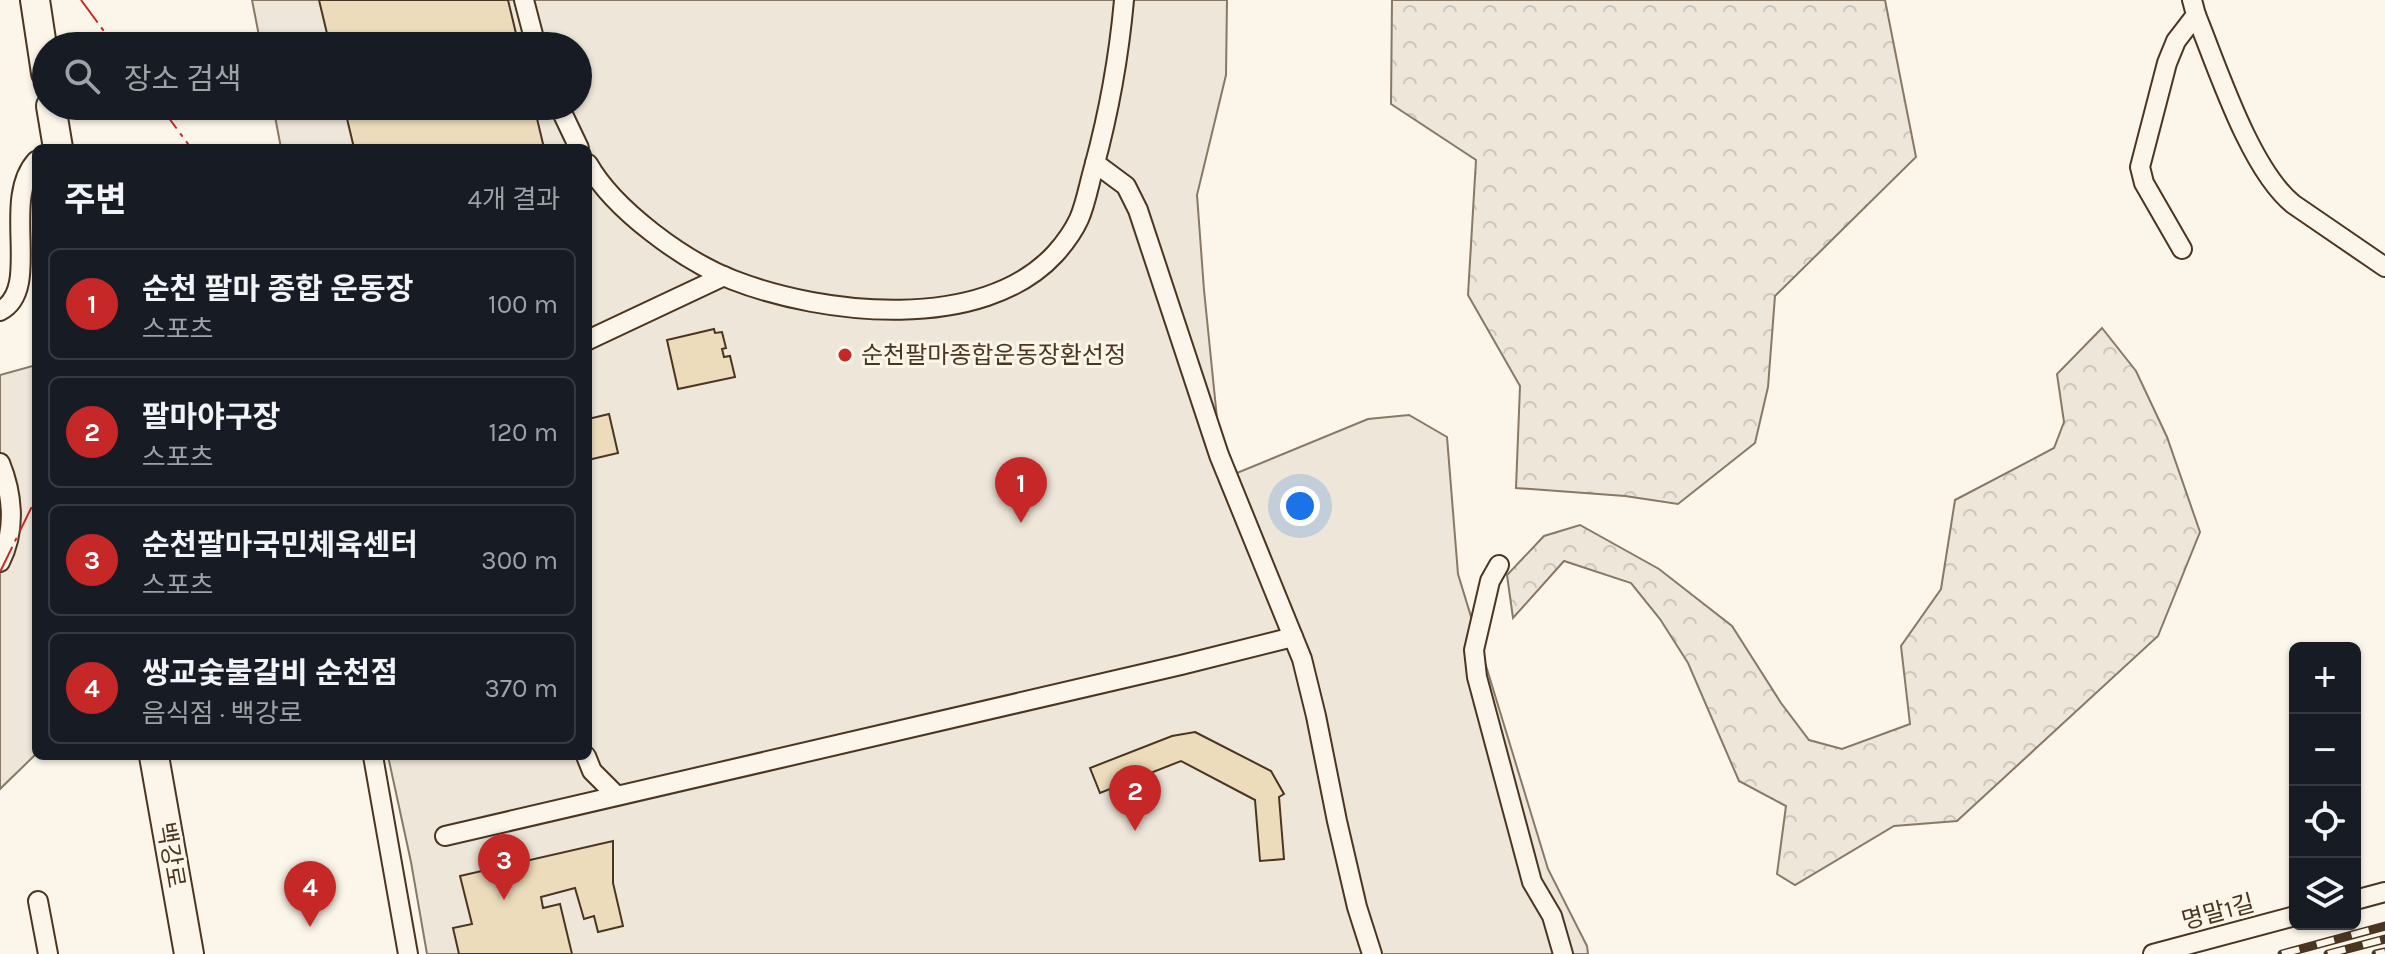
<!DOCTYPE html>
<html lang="ko">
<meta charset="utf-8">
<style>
:root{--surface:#171b24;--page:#20242c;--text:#f1f3f6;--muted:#9ea1a6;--line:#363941;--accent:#c62828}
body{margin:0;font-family:Karla,"Noto Sans KR",sans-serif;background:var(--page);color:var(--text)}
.controls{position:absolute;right:24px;bottom:24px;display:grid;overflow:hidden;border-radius:12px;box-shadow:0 2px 6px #0004}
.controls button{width:72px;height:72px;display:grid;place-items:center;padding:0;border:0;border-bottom:2px solid var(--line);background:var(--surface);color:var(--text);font:40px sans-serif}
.you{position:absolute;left:1300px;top:506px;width:28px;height:28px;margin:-20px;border:6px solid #fff;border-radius:50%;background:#1a73e8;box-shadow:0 0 0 12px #1a73e833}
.badge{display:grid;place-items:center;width:52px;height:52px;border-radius:50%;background:var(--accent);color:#fff;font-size:26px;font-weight:700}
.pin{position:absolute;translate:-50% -66px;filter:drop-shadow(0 2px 4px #0008)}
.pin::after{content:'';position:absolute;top:42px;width:28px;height:24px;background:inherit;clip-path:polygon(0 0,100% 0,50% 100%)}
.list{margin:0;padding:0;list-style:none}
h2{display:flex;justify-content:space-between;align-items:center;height:104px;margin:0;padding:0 32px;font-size:34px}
h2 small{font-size:26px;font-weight:400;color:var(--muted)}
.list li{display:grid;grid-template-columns:52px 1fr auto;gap:24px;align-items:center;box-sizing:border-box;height:112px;margin:0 16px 16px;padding:0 16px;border:2px solid var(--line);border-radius:12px}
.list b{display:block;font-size:30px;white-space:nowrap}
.list p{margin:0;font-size:26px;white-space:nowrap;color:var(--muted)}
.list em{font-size:26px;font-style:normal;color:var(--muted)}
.icon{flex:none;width:44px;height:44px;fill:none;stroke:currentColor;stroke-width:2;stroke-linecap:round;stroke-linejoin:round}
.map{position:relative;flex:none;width:2385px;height:954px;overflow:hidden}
.search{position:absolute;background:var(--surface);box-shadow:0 2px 6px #0004;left:32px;top:32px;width:560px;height:88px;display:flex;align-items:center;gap:20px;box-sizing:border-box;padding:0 28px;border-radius:44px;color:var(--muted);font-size:30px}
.panel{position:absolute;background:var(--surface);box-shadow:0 2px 6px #0004;left:32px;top:144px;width:560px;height:616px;border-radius:12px}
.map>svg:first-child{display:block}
</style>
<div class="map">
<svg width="2385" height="954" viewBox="0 0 2385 954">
<defs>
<pattern id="forest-crowns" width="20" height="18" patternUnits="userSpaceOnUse" patternTransform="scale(2)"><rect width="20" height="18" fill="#ede6d9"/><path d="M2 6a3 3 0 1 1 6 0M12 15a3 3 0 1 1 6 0" fill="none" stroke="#cdc6ba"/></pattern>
</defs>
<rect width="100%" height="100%" fill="#fbf6e9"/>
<g fill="url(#forest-crowns)" stroke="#887966" stroke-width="2">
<polygon points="1392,0 1885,0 1916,157 1775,296 1768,387 1755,443 1678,504 1625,496 1516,488 1520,386 1468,295 1476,160 1391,104"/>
<polygon points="2102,328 2136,371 2167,437 2200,532 2158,636 1957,821 1894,826 1795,885 1777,874 1786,806 1739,781 1688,663 1660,619 1631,583 1564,561 1513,618 1507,575 1544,536 1580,525 1659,569 1732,626 1781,703 1809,740 1842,749 1910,724 1901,646 1941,589 1955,500 2054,448 2064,422 2057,374"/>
</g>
<g fill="#ede6d9" stroke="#887966" stroke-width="2">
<polygon points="252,0 1227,0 1226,75 1197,195 1204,290 1219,438 1237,473 1368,419 1409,415 1447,437 1458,574 1548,869 1587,946 1588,954 427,954 411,862 388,756 588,756 588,148 281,148 273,106 578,106 578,46 261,46"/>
<polygon points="36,365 36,754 0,789 0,375"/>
</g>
<g fill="#ecdcbc" stroke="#4a3520" stroke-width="2">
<polygon points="319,0 508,0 519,46 330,46"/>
<polygon points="344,106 534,106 544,148 354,148"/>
<polygon points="714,329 715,333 722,332 726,348 722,349 724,357 730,356 735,377 678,389 667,340"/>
<polygon points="609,414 618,453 588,460 588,419"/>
<polygon points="1195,732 1271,771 1284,794 1279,797 1284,859 1260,861 1255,800 1181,761 1100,793 1090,768 1172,736"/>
<polygon points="613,841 613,883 623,926 598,932 594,916 584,919 575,888 541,897 543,908 560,904 572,954 459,954 453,928 472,924 460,876"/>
</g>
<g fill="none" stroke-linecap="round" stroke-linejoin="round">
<defs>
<g id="street">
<polyline points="524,0 536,46"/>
<path d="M2196 15C2218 69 2250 169 2293 204L2385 267"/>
<polyline points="559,106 579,148"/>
<polyline points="1095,163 1126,186 1138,210 1219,455 1302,659 1316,716 1337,821 1357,907 1372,954"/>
<path d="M588 164C614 210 684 261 733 280 823 315 982 333 1055 254 1064 244 1073 232 1079 219 1086 203 1089 184 1094 167 1109 112 1119 56 1124 0"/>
<polyline points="2182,249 2144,183 2140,167 2167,63 2176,41 2196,15 2192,0"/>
<path d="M0 311C43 289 0 201 36 161"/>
<polyline points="588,340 724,276"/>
<path d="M0 463C13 495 16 531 0 562"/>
<polyline points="1499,565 1490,581 1474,650 1477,677 1532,882 1552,916 1563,954"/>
<polyline points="373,756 408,954"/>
<polyline points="586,756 592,771 616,795"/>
<polyline points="445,836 1181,665 1293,637"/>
<polyline points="2355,900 2385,892"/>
<polyline points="38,901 48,954"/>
<polyline points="2153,954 2295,916"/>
</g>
<g id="primary">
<polyline points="35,0 46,73"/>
<polyline points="51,106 58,148"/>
<polyline points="154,756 189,954"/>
</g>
</defs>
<use href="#street" stroke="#4a3520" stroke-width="22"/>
<use href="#primary" stroke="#4a3520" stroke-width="32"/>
<use href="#street" stroke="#fbf6e9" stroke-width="18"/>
<use href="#primary" stroke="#fbf6e9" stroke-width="28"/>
<defs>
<g id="rail">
<polyline points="2282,954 2385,926"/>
<polyline points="2328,954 2385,939"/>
<polyline points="2376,954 2385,952"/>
</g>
</defs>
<use href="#rail" stroke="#4a3520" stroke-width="9"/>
<use href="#rail" stroke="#fbf6e9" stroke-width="6" stroke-dasharray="18" stroke-linecap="butt"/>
<g stroke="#c62828" stroke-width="2" stroke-dasharray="28 6 4 6" stroke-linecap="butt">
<polyline points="81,0 115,46"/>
<polyline points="160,106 191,148"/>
<polyline points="0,572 36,498"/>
</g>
</g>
<circle fill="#c62828" stroke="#fbf6e9" stroke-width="3" cx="845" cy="355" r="8"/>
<g text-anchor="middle" stroke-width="6" stroke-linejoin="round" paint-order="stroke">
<g font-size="24" fill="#4a3520" stroke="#fbf6e9" text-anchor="start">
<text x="861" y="363">순천팔마종합운동장환선정</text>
</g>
<g font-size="24" fill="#4a3520" stroke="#fbf6e9">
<text transform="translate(171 855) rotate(80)" y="8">백강로</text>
<text transform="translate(2218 912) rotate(-15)" y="8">명말1길</text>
</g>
</g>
</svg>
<div class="controls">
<button>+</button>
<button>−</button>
<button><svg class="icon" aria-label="locate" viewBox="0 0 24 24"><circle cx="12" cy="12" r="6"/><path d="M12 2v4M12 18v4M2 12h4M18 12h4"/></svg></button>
<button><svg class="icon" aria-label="layers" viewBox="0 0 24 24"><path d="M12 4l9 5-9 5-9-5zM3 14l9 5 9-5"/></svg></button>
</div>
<div class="you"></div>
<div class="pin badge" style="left:1021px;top:523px">1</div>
<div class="pin badge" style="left:1135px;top:831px">2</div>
<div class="pin badge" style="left:504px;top:900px">3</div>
<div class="pin badge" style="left:310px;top:927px">4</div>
<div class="search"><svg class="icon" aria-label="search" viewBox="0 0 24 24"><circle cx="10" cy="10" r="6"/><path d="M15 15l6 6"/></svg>장소 검색</div>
<section class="panel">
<h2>주변<small>4개 결과</small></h2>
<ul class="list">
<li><span class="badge">1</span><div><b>순천 팔마 종합 운동장</b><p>스포츠</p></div><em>100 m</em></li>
<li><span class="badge">2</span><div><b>팔마야구장</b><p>스포츠</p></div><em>120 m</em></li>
<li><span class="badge">3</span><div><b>순천팔마국민체육센터</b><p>스포츠</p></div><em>300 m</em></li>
<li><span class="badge">4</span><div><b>쌍교숯불갈비 순천점</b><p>음식점 · 백강로</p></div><em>370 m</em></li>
</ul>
</section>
</div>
